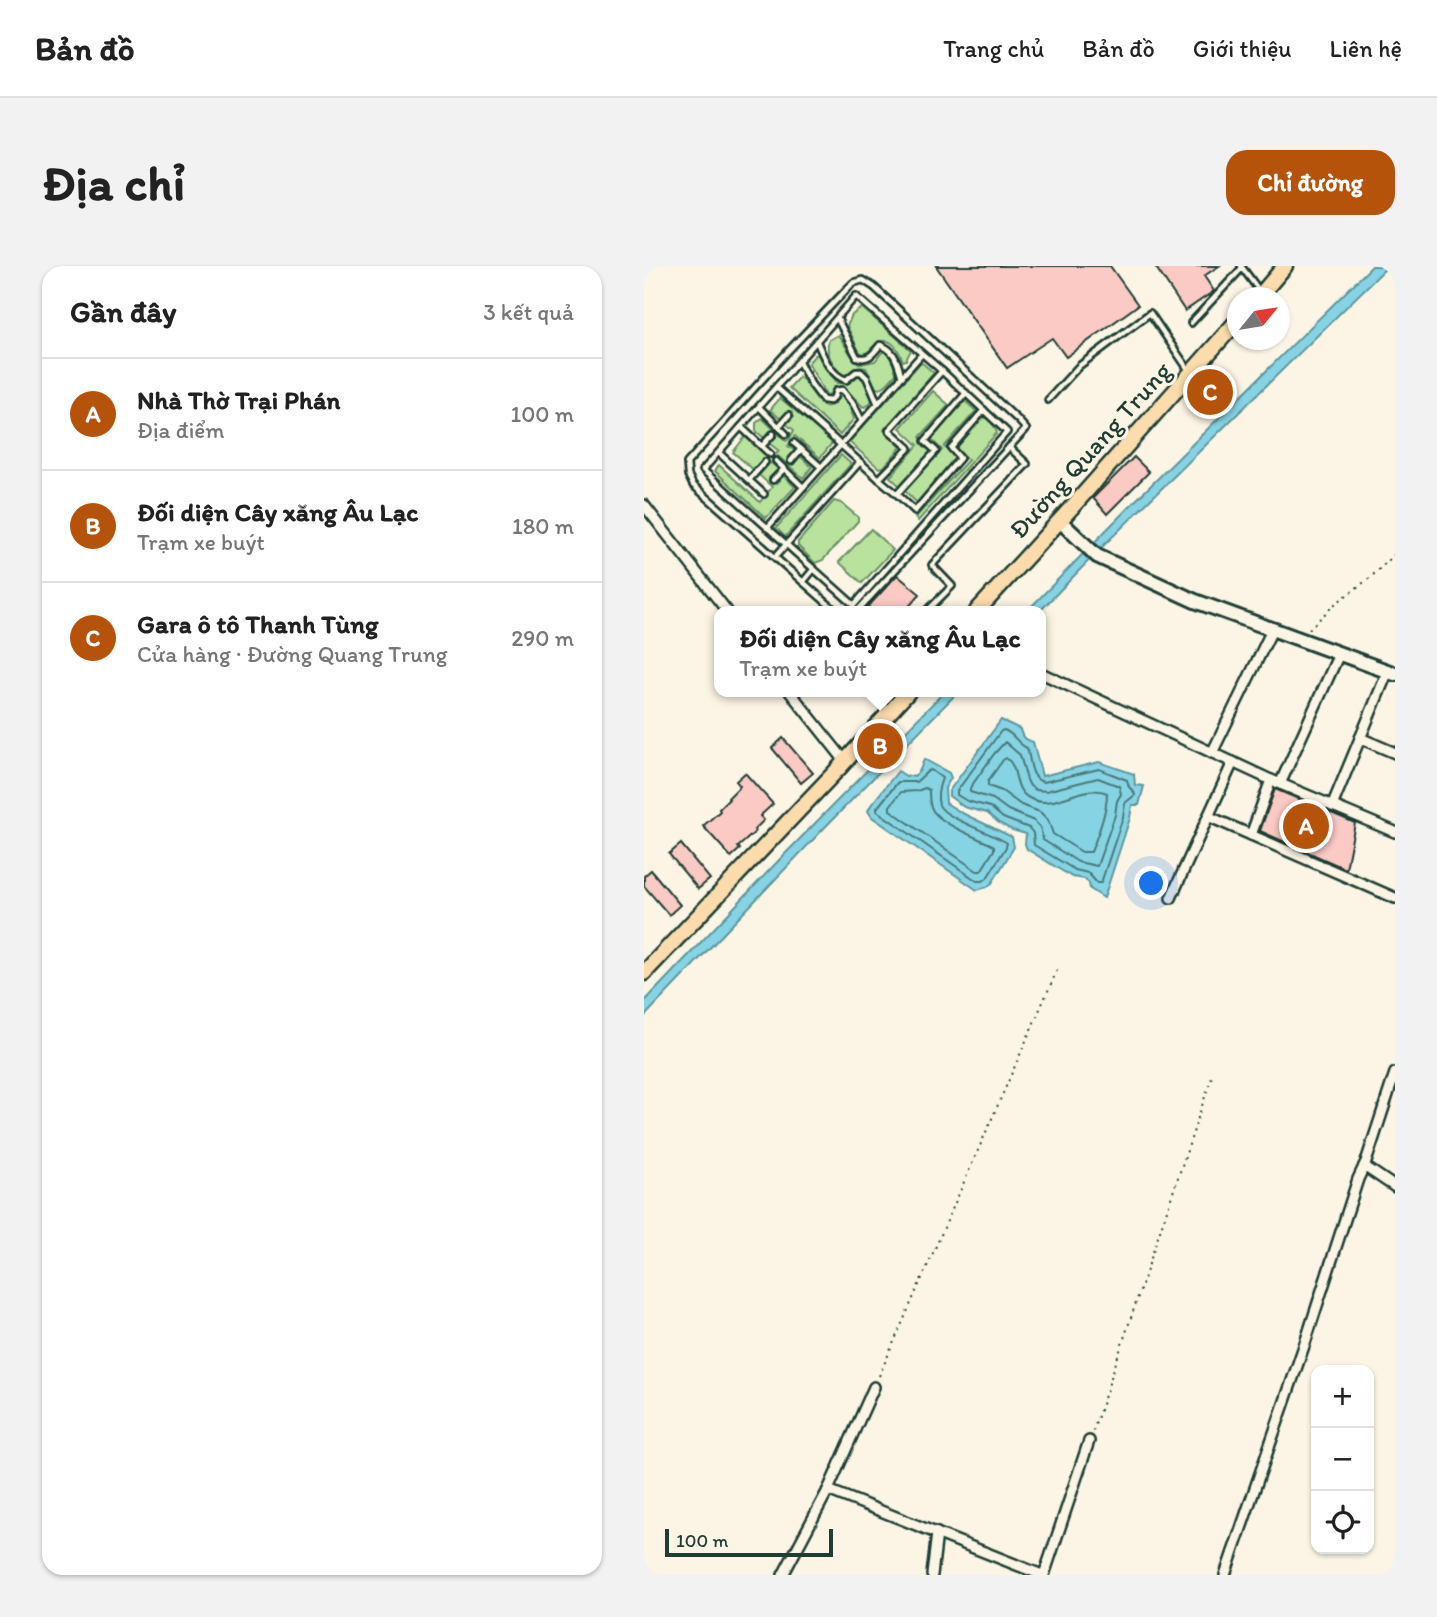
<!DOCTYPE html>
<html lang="vi">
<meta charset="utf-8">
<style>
:root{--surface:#fff;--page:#f2f2f2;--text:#222;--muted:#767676;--line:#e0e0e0;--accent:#b45309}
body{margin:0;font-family:Itim,sans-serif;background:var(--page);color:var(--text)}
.controls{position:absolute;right:21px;bottom:21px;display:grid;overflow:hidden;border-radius:14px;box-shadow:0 2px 5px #0004}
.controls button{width:63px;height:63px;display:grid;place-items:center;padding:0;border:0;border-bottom:2px solid var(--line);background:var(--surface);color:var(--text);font:35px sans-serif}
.compass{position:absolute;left:583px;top:21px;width:63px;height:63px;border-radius:50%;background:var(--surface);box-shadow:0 2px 5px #0004;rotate:60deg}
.scale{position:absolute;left:21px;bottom:18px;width:168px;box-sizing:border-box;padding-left:7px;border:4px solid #1f3d34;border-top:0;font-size:19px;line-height:24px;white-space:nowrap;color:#1f3d34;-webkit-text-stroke:5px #fcf5e5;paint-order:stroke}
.you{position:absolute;left:508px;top:618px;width:24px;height:24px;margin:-18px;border:5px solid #fff;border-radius:50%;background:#1a73e8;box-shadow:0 0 0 10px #1a73e833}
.badge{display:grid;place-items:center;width:46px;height:46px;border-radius:50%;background:var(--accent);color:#fff;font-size:23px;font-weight:700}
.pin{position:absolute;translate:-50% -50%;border:4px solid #fff;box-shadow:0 2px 7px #0006}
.popup{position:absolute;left:70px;top:340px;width:332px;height:91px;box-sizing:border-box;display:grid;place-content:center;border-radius:14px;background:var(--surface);filter:drop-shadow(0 2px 5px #0005);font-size:23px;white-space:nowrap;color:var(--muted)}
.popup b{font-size:26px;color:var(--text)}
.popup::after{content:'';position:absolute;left:50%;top:100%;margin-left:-14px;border:14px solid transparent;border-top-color:var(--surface)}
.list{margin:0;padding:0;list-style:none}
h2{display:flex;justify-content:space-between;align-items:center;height:91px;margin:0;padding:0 28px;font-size:30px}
h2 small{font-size:23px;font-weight:400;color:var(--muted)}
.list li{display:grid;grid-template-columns:46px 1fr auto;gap:21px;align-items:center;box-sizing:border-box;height:112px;padding:0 28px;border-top:2px solid var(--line)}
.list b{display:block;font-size:26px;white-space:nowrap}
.list p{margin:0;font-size:23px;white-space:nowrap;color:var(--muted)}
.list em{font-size:23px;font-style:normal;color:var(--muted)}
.icon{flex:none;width:38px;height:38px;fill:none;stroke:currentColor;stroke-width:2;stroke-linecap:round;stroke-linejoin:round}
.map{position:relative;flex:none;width:751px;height:1309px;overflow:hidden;border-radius:21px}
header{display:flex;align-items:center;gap:42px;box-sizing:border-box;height:98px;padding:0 35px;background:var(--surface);border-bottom:2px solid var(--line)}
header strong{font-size:33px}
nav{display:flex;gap:38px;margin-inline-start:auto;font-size:24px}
.intro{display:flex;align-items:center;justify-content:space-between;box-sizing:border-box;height:168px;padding:0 42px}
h1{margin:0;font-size:49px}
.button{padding:18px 32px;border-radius:21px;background:var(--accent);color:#fff;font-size:24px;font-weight:700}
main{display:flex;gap:42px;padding:0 42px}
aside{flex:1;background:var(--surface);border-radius:21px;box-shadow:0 2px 5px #0004}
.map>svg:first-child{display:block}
</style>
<header>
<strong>Bản đồ</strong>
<nav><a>Trang chủ</a><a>Bản đồ</a><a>Giới thiệu</a><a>Liên hệ</a></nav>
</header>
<div class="intro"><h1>Địa chỉ</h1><a class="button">Chỉ đường</a></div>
<main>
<aside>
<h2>Gần đây<small>3 kết quả</small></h2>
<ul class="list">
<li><span class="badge">A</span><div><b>Nhà Thờ Trại Phán</b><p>Địa điểm</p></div><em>100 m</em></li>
<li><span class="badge">B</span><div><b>Đối diện Cây xăng Âu Lạc</b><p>Trạm xe buýt</p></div><em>180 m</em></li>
<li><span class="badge">C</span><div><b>Gara ô tô Thanh Tùng</b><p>Cửa hàng · Đường Quang Trung</p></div><em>290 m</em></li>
</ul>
</aside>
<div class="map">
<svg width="751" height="1309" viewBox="0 0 751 1309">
<rect width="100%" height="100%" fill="#fcf5e5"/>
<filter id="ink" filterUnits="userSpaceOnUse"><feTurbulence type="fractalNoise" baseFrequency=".0143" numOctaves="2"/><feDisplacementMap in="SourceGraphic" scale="14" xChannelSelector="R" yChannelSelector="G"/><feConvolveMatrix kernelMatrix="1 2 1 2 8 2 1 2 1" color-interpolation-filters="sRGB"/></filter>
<g filter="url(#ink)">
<g fill="#b9e29e" stroke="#6c9069" stroke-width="2">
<path d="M218 42 267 84 262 94 259 95C255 84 247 69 233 77 227 81 227 86 219 88L215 85 203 60 208 49Z"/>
<path d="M194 69C202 78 205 91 216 98L231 95 239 85 244 87 253 107 243 118 236 123 232 122 222 102C207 99 210 107 199 111 190 100 180 87 185 74Z"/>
<polygon points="171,89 176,89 193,117 205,117 215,109 219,111 228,134 225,139 220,141 218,140 204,125 198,121 189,123 183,131 164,97"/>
<polygon points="277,96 290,107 240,164 257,181 240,201 235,202 205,176"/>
<path d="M155 111C167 117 169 133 181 141L188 139 197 130 203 135 210 153 196 169 145 122Z"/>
<polygon points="289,125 305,139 276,171 289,184 257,221 246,211 274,179 256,162"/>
<polygon points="136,132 189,176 176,192 151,170 144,180 151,185 144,194 148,197 156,190 168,201 159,212 134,190 127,197 134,203 126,213 131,217 140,210 151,221 122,252 71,205 75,199 116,236 128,221 115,209 126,197 120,193 111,205 89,186 101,171 128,192 135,185 125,177 132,169 129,165 121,173 112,165 112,157 118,152 142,175 146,172 150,164 142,158 150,150 144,145 137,153 126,144"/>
<polygon points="321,135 332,145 300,181 313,192 273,237 261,225 298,184 287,173"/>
<path d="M337 151C346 152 350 158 353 167L274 255 271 252 324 194 310 181Z"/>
<polygon points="197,189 207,198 141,271 132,262"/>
<polygon points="190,235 197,237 214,251 214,255 179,294 171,297 154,280 154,276"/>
<polygon points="227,263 249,284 218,317 195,296"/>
</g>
<g fill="#86d3e4" stroke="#5d979e" stroke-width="2">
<polygon points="728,0 744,0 455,284 396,345 383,345 482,244"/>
<polygon points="300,426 314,426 185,557 0,751 0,736 137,592"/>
<path d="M357 454 376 463C378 473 382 473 389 476L398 510 455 496 490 508 491 519 500 520 495 539H488L486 552 460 632 446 623 445 617 441 613 428 611 383 583 381 578 382 568 368 564 355 557 343 547 320 541 305 530V525Z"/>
<polygon points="280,493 305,507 307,512 301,522 302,537 318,547 368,571 370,581 348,617 343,621 333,624 228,551 224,545 227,539 254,505 262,510 271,510 276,504"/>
</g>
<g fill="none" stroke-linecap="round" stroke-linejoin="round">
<g stroke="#48797a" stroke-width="2">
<path d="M360 464C372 469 372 477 383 482 387 494 386 514 400 516L455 503 483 514 485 521 490 526 491 529 481 537 479 551 457 617H453L444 607 431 604 390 579 389 567 385 562 359 552 346 541 323 535 313 529V525L357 465Z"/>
<polygon points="361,476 376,489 383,514 386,520 392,524 402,525 454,512 475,520 477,528 473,535 471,549 453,600 434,596 399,574 396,561 390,555 364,544 349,533 326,526 326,522 350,488"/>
<path d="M362 492C376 501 367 524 387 533 411 545 439 516 463 527 463 546 454 568 447 586H438L409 568 404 554 396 546 377 539 358 525 344 520V515L359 494Z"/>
<path d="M287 504 298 512C295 520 292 530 295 539 300 552 350 568 363 577L362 581 343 612 339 615H333L233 545V542L254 516H272L284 505Z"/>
<path d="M281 522 285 524C285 530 285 536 287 541 292 557 335 572 350 580V584L337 605H333L246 544V540L257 526 273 525Z"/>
</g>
</g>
<g fill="#fbcac5" stroke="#1f3d34" stroke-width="2">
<polygon points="292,0 466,0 494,39 422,91 408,72 363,102"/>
<polygon points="511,0 575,0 560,10 570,25 541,45"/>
<polygon points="490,191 505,206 463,248 449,232"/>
<polygon points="253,309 276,328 261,345 227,345 223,342"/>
<polygon points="139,472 169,507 157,517 128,482"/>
<polygon points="101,507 129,538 116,550 120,554 110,564 111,566 94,581 96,583 87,591 59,560 76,545 75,543 85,533 84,532 96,520 92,515"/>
<polygon points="631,523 711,557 702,603 616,565"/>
<polygon points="37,578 66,613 54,623 25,588"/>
<polygon points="7,604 36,639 25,649 0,620 0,610"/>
</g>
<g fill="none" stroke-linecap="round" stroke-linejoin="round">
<defs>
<g id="service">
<polyline points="597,0 617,27"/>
<polygon points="212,30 298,105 363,166 210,339 59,204"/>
<path d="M193 52 213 91C224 95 229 88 236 79 252 84 253 97 258 111"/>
<polyline points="547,57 598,2"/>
<path d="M173 76C179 90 186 109 202 114L212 106H217L223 112 234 138"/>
<polyline points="155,96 167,118 179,134 186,135 190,131 192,125 198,124 210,139 218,155"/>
<polyline points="133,122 235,213 265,182 245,164 298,105"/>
<polyline points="404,134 435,100 506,47 546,106"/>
<polyline points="115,141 142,168"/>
<polyline points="135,160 145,149"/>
<polyline points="97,161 126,188"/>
<polyline points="150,177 177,201"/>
<polyline points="118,180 129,168"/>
<polyline points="75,187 120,228"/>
<polyline points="132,195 159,221"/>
<polyline points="147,195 157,183"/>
<polyline points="235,213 253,228 292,185 281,175 322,127"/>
<polyline points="105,214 121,196"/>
<polyline points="129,214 140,203"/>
<polyline points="253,228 271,245 316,192 307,182 340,144"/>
<polyline points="123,262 278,88"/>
<polyline points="131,291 216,196"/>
<polyline points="159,316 169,304"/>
<polyline points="192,345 49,219 44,209 43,197 144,85 203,23 209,17 219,14 230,21 374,154 382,163 213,345"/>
<polyline points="283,345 308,320 288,299 383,198 365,181"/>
</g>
<g id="minor">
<polyline points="0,239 83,345"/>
<polyline points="397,407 627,514 751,566"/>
<polyline points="146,426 201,495"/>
<polyline points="716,472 751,487"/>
<polyline points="568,487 628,364"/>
<polyline points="636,518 695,388"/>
<polyline points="688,540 744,405"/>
<polyline points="566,551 751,632"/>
<polyline points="607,569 627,514"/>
<polyline points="527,632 589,496"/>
<polyline points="720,900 751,921"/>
<polyline points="184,1224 398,1309"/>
<polyline points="139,1309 184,1224 230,1121"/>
<polyline points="288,1309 293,1267"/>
<polyline points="400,1309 445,1175"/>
<polyline points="581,1309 661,1077 714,913 722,896 751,807"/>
</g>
<polyline id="secondary" points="416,255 453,290 551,335 751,408"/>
<g id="primary">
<polyline points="614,32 641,0"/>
<polyline points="333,345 429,240 594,54"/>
<polyline points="0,707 195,502 264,426"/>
</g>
</defs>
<use href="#service" stroke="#1f3d34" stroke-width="10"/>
<use href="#minor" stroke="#1f3d34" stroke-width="14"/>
<use href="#secondary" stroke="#1f3d34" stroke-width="18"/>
<use href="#primary" stroke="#1f3d34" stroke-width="19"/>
<g stroke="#1f3d34" stroke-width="2" stroke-dasharray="2 5" stroke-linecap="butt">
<polyline points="665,363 691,338 727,311 751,288"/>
<polyline points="235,1110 414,702"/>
<polyline points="449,1165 569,807"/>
</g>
<use href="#service" stroke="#fcf5e5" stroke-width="4.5"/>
<use href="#minor" stroke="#fcf5e5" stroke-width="9"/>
<use href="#secondary" stroke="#fcf5e5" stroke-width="12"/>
<use href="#primary" stroke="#fcdcac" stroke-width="14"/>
</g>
</g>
<g text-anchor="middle" stroke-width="6" stroke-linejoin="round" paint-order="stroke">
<g font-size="26" fill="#1f3d34" stroke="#fcf5e5">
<text transform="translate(446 184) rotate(-48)" y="9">Đường Quang Trung</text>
</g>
</g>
</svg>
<div class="controls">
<button>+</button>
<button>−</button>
<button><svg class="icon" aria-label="locate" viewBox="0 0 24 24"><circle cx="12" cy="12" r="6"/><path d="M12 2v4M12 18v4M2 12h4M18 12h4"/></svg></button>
</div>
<svg class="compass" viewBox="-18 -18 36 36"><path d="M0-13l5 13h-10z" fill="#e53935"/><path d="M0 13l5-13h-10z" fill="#767676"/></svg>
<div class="scale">100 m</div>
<div class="you"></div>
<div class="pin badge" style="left:662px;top:560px">A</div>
<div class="pin badge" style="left:236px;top:480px">B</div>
<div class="popup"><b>Đối diện Cây xăng Âu Lạc</b>Trạm xe buýt</div>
<div class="pin badge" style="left:566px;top:126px">C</div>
</div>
</main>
